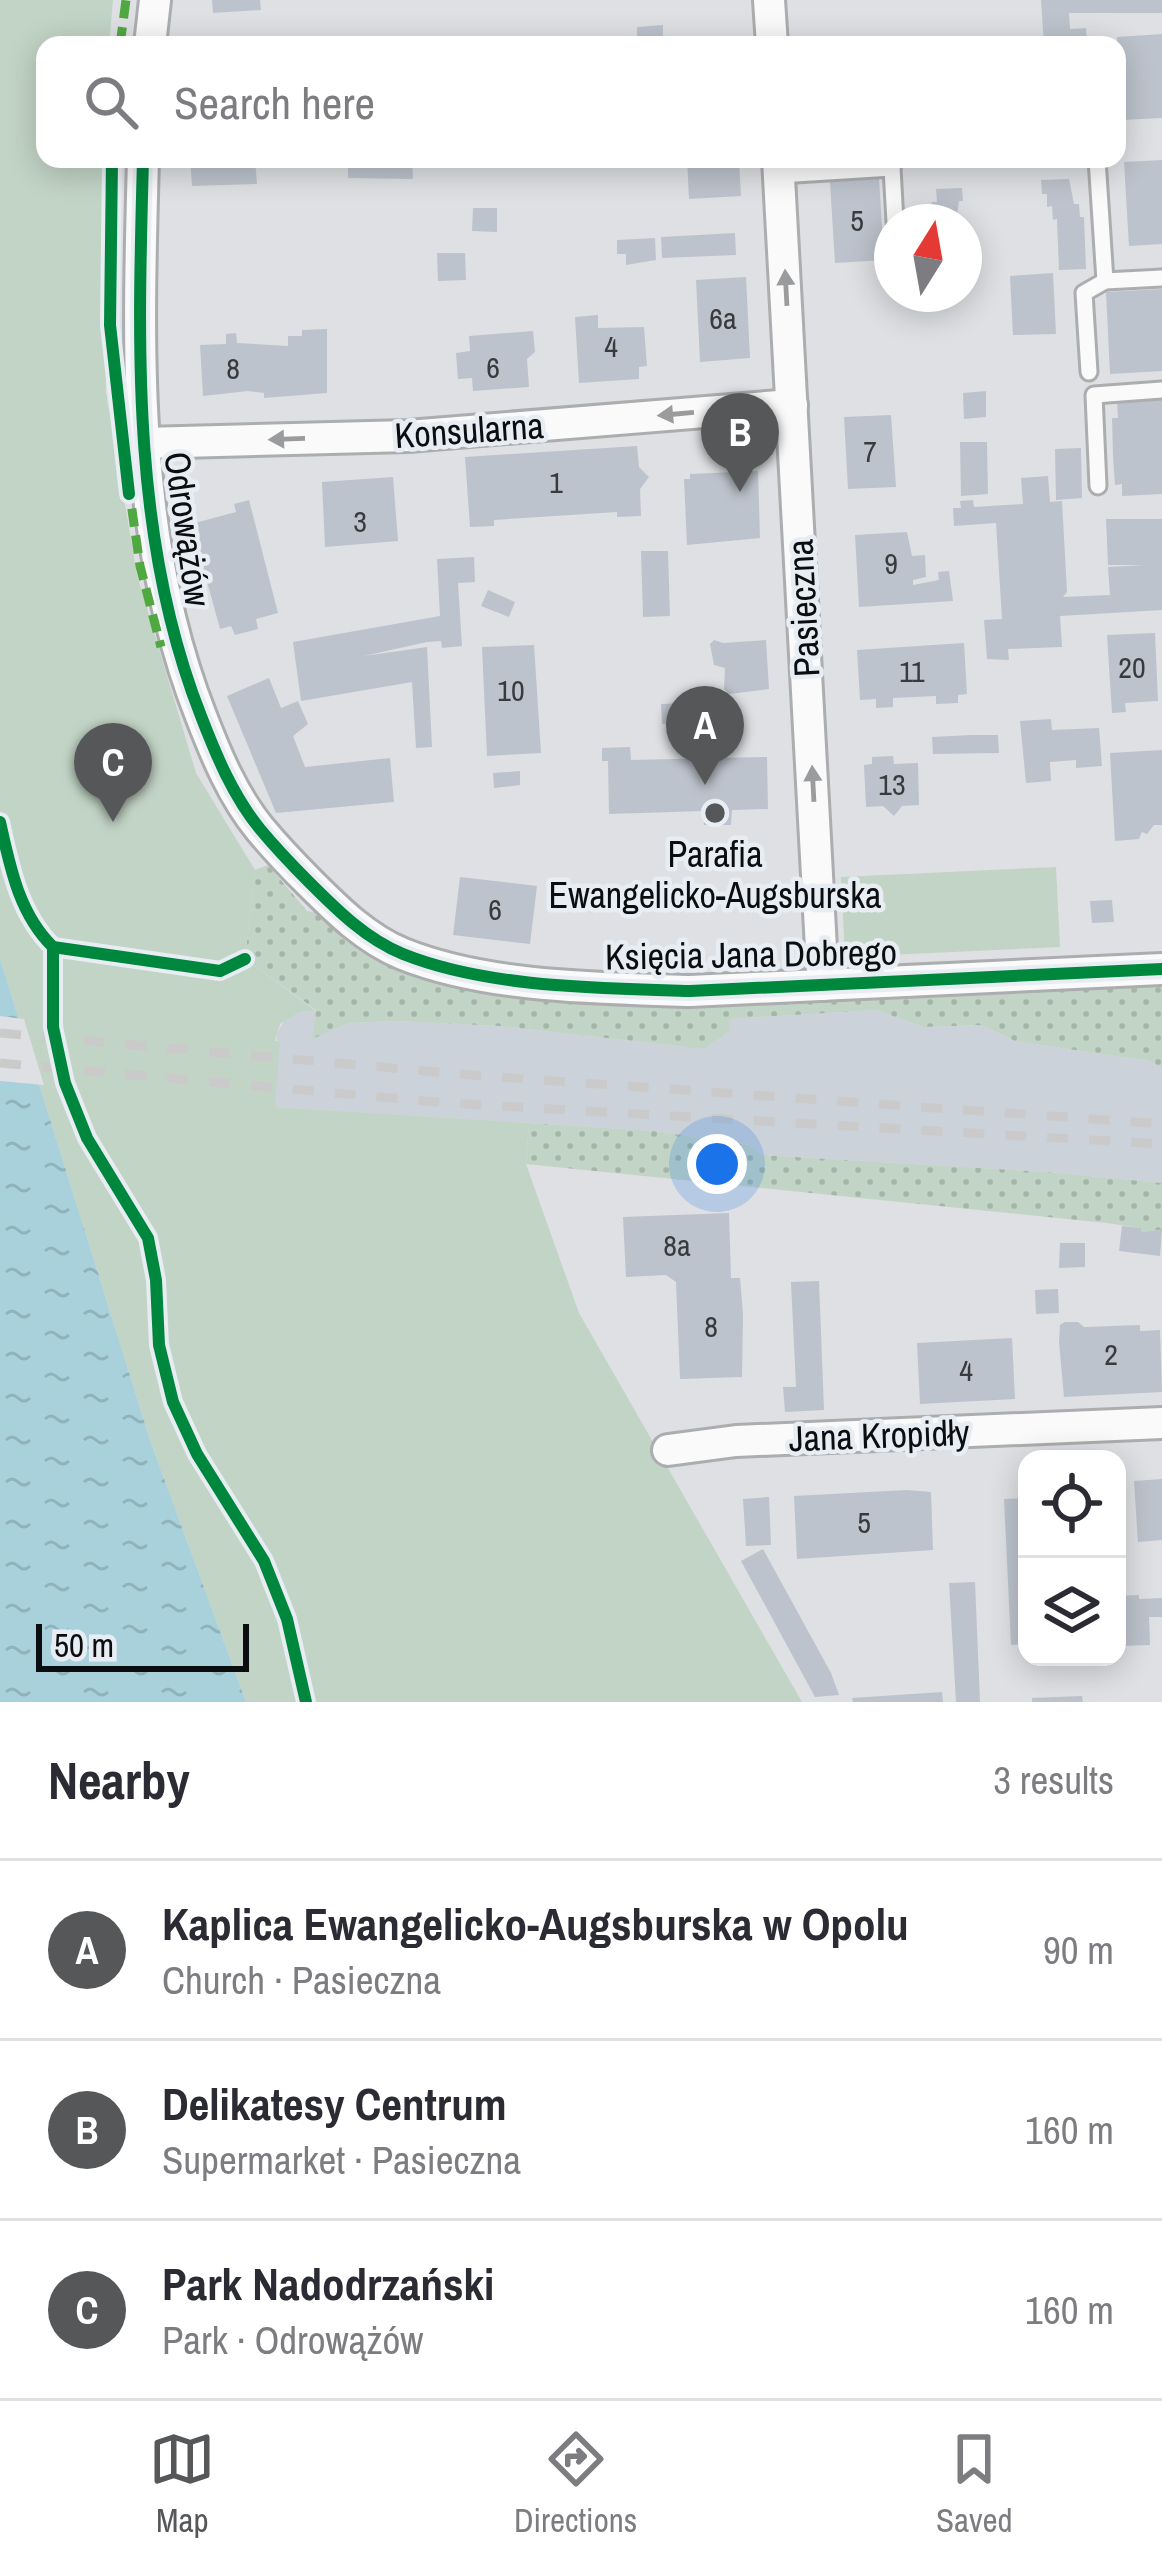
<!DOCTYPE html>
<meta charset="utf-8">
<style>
:root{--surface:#fff;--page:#f2f2f3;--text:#2b2b33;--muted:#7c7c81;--line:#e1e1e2;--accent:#555759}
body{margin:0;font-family:"Archivo Narrow",sans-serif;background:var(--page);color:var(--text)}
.controls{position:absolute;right:36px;bottom:36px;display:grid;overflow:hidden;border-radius:24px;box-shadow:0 6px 30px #0003}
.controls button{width:108px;height:108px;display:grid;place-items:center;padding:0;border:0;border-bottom:3px solid var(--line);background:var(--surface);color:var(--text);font:60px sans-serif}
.compass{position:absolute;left:874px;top:204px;width:108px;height:108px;border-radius:50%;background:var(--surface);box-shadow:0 6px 30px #0003;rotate:11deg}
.scale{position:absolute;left:36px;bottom:30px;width:213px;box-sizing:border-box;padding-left:12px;border:6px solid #0b0d0f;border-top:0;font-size:33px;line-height:42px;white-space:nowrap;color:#0b0d0f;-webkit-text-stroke:9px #e8edf4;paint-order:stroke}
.you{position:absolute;left:717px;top:1164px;width:42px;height:42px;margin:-30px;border:9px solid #fff;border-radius:50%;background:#1a73e8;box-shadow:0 0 0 18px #1a73e833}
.badge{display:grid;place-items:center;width:78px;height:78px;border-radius:50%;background:var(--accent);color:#fff;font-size:39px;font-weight:700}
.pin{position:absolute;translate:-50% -99px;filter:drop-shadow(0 3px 6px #0008)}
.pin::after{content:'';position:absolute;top:63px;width:42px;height:36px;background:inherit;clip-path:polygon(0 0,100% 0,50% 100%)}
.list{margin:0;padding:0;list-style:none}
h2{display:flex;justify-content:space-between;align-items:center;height:156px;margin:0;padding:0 48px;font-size:51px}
h2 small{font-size:39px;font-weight:400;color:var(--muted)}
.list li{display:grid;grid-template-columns:78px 1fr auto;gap:36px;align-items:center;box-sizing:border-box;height:180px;padding:0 48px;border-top:3px solid var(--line)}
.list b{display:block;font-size:45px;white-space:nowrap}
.list p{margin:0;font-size:39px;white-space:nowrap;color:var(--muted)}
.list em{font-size:39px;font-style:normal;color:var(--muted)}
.icon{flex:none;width:66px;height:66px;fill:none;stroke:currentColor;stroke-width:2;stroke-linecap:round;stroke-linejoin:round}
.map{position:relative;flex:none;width:1162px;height:1702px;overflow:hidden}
.search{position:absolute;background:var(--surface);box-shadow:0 6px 30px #0003;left:36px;right:36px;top:36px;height:132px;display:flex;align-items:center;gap:30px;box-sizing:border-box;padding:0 42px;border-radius:24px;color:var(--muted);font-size:45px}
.sheet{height:696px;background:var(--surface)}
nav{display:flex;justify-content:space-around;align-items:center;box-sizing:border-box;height:168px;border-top:3px solid var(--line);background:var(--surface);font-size:33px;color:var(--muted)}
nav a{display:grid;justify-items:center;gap:6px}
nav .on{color:var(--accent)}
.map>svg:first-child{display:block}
</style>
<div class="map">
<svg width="1162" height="1702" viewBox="0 0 1162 1702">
<defs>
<pattern id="grass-dots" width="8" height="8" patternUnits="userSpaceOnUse" patternTransform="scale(3)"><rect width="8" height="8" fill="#c2d4c5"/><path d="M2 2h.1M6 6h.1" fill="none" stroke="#a5b5a8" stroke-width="1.8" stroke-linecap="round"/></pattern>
<pattern id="water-ripples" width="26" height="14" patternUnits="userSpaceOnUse" patternTransform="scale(3)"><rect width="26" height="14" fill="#a8d1db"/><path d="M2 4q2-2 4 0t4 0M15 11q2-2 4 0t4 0" fill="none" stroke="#8fb2bb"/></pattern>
</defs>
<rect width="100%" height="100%" fill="#dee0e3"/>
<polygon fill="#ccd2da" points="876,1010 923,1027 981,1025 1015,1041 1149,1061 1162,1068 1162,1183 1047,1172 761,1155 750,1145 654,1131 274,1107 277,1033 286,1018 299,1012 316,1011 313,1038 349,1023 396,1021 499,1026 704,1049 730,1019"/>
<g fill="url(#grass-dots)">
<polygon points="268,865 307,911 324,914 366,934 548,983 1162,969 1162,1068 1149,1061 1015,1041 981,1025 923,1027 876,1010 730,1019 729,1031 704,1049 499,1026 396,1021 349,1023 312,1039 316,1010 245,959 255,870"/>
<polygon points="529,1123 654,1131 750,1145 761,1155 1047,1172 1162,1183 1162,1230 1141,1232 1140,1228 1107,1223 526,1164"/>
</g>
<g fill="#c2d4c5">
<polygon points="0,0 113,0 109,45 45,45 45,159 102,159 106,392 137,575 196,773 255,870 245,959 316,1011 299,1012 280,1024 275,1041 280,1042 275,1107 529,1123 526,1164 579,1313 802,1702 246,1702 151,1443 0,959"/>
<polygon points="1056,867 1060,947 845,957 841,877"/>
</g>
<polygon fill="url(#water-ripples)" points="0,959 151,1443 246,1702 0,1702"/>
<polygon fill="#dee0e3" points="0,1016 24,1019 44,1085 0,1081"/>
<g fill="#bdc3cc">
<polygon points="212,0 260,0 261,10 213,13"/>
<polygon points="1041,0 1162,0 1162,13 1069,13 1070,29 1086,28 1087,45 1044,45"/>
<polygon points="663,25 663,40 637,41 637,27"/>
<polygon points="1162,34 1162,118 1122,120 1117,37"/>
<polygon points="190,159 255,159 257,184 192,186"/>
<polygon points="348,159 412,159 413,179 348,178"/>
<polygon points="687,159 739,159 741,196 689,199"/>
<polygon points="1162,160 1162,244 1129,246 1124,162"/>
<polygon points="879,179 884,260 835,263 830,182"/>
<polygon points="1069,179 1074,204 1079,204 1080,217 1084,217 1086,269 1059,270 1057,219 1053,220 1052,206 1047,207 1047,194 1042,194 1041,180"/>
<polygon points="962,188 963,201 959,201 956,222 929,222 932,202 937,202 936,189"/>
<polygon points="473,208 497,208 497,232 472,231"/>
<polygon points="735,233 736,255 662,258 661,237"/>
<polygon points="655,238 656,260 626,265 626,254 617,254 617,240"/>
<polygon points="437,253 465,253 466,280 438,281"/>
<polygon points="1053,273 1056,334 1013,335 1010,276"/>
<polygon points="746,277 750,358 700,362 696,280"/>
<polygon points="1162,289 1162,371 1110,374 1106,292"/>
<polygon points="598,315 598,328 644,327 647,366 639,367 639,379 579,383 575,317"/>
<polygon points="327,329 327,393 264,398 264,393 248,391 203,396 200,345 226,344 226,334 236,333 237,343 288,346 288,336 302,336 302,330"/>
<polygon points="533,331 535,352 527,359 529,387 473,391 472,378 458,379 456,353 470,351 469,336"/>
<polygon points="986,391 986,417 964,419 963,393"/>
<polygon points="1162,398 1162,494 1122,496 1122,484 1115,485 1113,456 1112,418 1118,418 1117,400"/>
<polygon points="891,415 896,487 848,489 844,417"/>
<polygon points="960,442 987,442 988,494 961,496"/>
<polygon points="637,446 639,467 649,477 640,489 641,516 617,517 617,512 494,520 494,526 470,527 465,457"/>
<polygon points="1081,448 1082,498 1056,500 1055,449"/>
<polygon points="758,471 760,538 687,545 684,479 690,479 690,474"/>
<polygon points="1048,476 1050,502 1062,501 1067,592 1063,597 1110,595 1108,567 1145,565 1108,565 1106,519 1162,519 1162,610 1060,616 1062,647 1008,649 1009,660 987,659 984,620 1002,619 996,523 954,526 953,508 961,508 960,501 973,500 974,507 1023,504 1021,478"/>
<polygon points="393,477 398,541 325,547 322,482"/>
<polygon points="249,500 278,613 256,619 258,629 235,635 231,626 220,629 205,574 196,577 188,548 197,546 191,524 236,512 234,504"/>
<polygon points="907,532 912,556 925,555 926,577 913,580 913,585 939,580 938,572 949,571 953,601 859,607 855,535"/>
<polygon points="641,551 668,551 670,616 643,617"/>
<polygon points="474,557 475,582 458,583 462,646 442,648 441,641 427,642 364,656 427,647 432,747 416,748 412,682 301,701 293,642 440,616 437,559"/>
<polygon points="488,590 515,602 509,617 481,606"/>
<polygon points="1155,633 1158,701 1125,703 1126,712 1112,713 1107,635"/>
<polygon points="714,640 723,643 766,640 769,689 729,694 724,689 725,668 714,665 710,644"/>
<polygon points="964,643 967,694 958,695 958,703 936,704 936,696 893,698 893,707 876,708 876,699 860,700 857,650"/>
<polygon points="534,645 541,753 487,756 482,647"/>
<polygon points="269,678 281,708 298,701 308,724 293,736 305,767 390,758 394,802 276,813 227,696"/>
<polygon points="706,703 707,722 662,724 661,704"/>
<polygon points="1051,719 1052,730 1099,728 1102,766 1076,768 1076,760 1050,762 1051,781 1026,783 1020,721"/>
<polygon points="972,735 998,735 999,753 933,754 932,737"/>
<polygon points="630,747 631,760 767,757 768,809 732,810 731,825 704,825 703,811 609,814 608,761 602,761 602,748"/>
<polygon points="1162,750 1162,825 1154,825 1147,834 1142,832 1139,839 1115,841 1110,753"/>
<polygon points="893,756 894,764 918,763 919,805 902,806 894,816 883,806 866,807 864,765 872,764 872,757"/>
<polygon points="520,771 520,785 494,788 493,773"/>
<polygon points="460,877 537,886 530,944 453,935"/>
<polygon points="1112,900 1114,922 1092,923 1090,901"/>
<polygon points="729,1213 731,1278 740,1278 743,1314 742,1377 680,1379 676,1282 666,1275 626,1277 623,1217"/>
<polygon points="1122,1226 1141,1228 1141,1232 1162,1230 1160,1256 1119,1251"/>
<polygon points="1060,1243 1085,1243 1085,1267 1059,1268"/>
<polygon points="819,1281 824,1410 785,1412 783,1387 796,1387 791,1282"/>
<polygon points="1058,1289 1059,1313 1036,1314 1035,1290"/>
<polygon points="1065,1322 1078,1322 1084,1327 1140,1325 1140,1331 1160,1330 1162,1392 1064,1397 1059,1342 1060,1325"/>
<polygon points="1012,1338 1015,1399 920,1404 917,1343"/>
<polygon points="1162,1479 1162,1540 1138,1542 1134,1481"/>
<polygon points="907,1490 931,1492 933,1550 797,1559 794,1496"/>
<polygon points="769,1497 771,1545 746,1546 743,1499"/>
<polygon points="1027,1498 1027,1644 1011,1645 1004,1499"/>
<polygon points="763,1549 831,1673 839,1695 815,1697 741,1561"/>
<polygon points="975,1582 980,1702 956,1702 949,1583"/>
<polygon points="1139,1595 1139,1599 1162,1598 1162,1617 1149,1617 1150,1645 1122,1646 1117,1596"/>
<polygon points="942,1692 943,1702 853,1702 852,1698"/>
<polygon points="1082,1696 1083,1702 1032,1702 1032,1698"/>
</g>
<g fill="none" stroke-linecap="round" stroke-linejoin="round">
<defs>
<g id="lane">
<polyline points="1097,159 1105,281 1162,278"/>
<polyline points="892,168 895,222"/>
<polyline points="779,175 892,168 892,159"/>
<polyline points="1089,372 1084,293 1105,281"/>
<polyline points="1098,486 1094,395 1162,390"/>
</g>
<g id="street">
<polyline points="769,0 772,45"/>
<polyline points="150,45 155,0"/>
<path d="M143 159C138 346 131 539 201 716 216 755 233 796 260 829 275 847 292 865 309 882 337 910 366 939 403 954 488 988 600 988 690 991L1162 969"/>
<polyline points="778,159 823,985"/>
<polyline points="144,443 408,436 792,405"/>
<polyline points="668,1450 736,1441 1162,1423"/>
</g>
</defs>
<use href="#lane" stroke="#abadaf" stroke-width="21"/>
<use href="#street" stroke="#abadaf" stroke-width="36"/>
<use href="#lane" stroke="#fafafb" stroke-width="15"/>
<use href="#street" stroke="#fafafb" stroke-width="30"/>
<g stroke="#cacaca" stroke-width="9" stroke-dasharray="21 21" stroke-linecap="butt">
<polyline points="0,1033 471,1075 1162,1124"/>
<polyline points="0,1063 447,1103 1162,1144"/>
</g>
<g stroke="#50a841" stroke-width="9" stroke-dasharray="18 9" stroke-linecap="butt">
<polyline points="120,45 126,0"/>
<polyline points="128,482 140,566 161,647"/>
</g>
<defs>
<g id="cycleway">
<polyline points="112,159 110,325 129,494"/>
<path d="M143 159C138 346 131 539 201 716 216 755 233 796 260 829 275 847 292 865 309 882 337 910 366 939 403 954 488 988 600 988 690 991L1162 969"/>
<path d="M0 822C10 867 19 914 53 947V1027L65 1083 87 1138 148 1238 156 1280 159 1345 173 1402 197 1454 264 1561 287 1619 306 1702"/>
<polyline points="53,947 220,971 245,959"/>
</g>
</defs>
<use href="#cycleway" stroke="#e8edf4" stroke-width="20"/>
<use href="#cycleway" stroke="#00873e" stroke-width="12"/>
</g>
<defs><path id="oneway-solid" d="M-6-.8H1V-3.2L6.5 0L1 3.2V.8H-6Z" transform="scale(3)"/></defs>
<g fill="#9a9b9d">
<use href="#oneway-solid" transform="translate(786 288) rotate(-93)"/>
<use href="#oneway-solid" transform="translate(676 414) rotate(175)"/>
<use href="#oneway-solid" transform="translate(287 439) rotate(178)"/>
<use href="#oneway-solid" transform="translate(813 784) rotate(-93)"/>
</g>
<circle fill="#555759" stroke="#e8edf4" stroke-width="4.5" cx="715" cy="813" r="12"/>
<g text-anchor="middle" stroke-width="9" stroke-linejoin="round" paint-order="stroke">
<g font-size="30" fill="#383a3e">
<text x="857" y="231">5</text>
<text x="723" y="329">6a</text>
<text x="611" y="357">4</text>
<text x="493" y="378">6</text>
<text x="233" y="379">8</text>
<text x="870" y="462">7</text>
<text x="556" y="493">1</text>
<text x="360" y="532">3</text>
<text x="891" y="574">9</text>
<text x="1132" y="678">20</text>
<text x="912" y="682">11</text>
<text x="511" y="701">10</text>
<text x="892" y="795">13</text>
<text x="495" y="920">6</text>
<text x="677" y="1256">8a</text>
<text x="711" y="1337">8</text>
<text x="1111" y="1365">2</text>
<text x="966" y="1381">4</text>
<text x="864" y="1533">5</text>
</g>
<g font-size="36" fill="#0b0d0f" stroke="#e8edf4">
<text transform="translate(469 430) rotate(-4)" y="13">Konsularna</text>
<text transform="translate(188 529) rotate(82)" y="13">Odrowążów</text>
<text transform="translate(803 608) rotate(-93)" y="13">Pasieczna</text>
<text transform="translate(751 954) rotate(-1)" y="13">Księcia Jana Dobrego</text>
<text transform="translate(879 1435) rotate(-2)" y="13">Jana Kropidły</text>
</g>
<g font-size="36" fill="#0b0d0f" stroke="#e8edf4">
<text x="715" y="867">Parafia<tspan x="715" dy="41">Ewangelicko-Augsburska</tspan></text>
</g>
</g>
</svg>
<div class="controls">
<button><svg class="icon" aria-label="locate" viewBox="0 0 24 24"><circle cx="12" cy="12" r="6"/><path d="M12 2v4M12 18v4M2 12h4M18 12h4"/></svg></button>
<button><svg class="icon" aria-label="layers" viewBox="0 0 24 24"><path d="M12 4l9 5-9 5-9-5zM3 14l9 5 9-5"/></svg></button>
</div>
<svg class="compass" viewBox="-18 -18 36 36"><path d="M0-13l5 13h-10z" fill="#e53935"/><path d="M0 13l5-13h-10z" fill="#7c7c81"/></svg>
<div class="scale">50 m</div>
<div class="you"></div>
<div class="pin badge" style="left:705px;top:785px">A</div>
<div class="pin badge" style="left:740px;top:492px">B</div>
<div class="pin badge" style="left:113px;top:822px">C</div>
<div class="search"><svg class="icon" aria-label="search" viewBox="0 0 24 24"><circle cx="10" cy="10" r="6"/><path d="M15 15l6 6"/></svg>Search here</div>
</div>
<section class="sheet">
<h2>Nearby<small>3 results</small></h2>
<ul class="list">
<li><span class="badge">A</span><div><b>Kaplica Ewangelicko-Augsburska w Opolu</b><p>Church · Pasieczna</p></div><em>90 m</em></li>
<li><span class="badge">B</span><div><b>Delikatesy Centrum</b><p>Supermarket · Pasieczna</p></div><em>160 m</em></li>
<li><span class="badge">C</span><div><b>Park Nadodrzański</b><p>Park · Odrowążów</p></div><em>160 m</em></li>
</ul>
</section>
<nav>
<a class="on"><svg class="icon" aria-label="map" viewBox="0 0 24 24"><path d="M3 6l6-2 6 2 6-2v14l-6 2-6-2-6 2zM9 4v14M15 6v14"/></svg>Map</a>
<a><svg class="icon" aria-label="directions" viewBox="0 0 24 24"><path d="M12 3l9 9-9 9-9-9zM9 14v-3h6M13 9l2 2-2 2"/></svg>Directions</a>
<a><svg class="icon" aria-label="saved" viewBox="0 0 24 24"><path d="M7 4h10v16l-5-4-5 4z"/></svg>Saved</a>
</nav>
